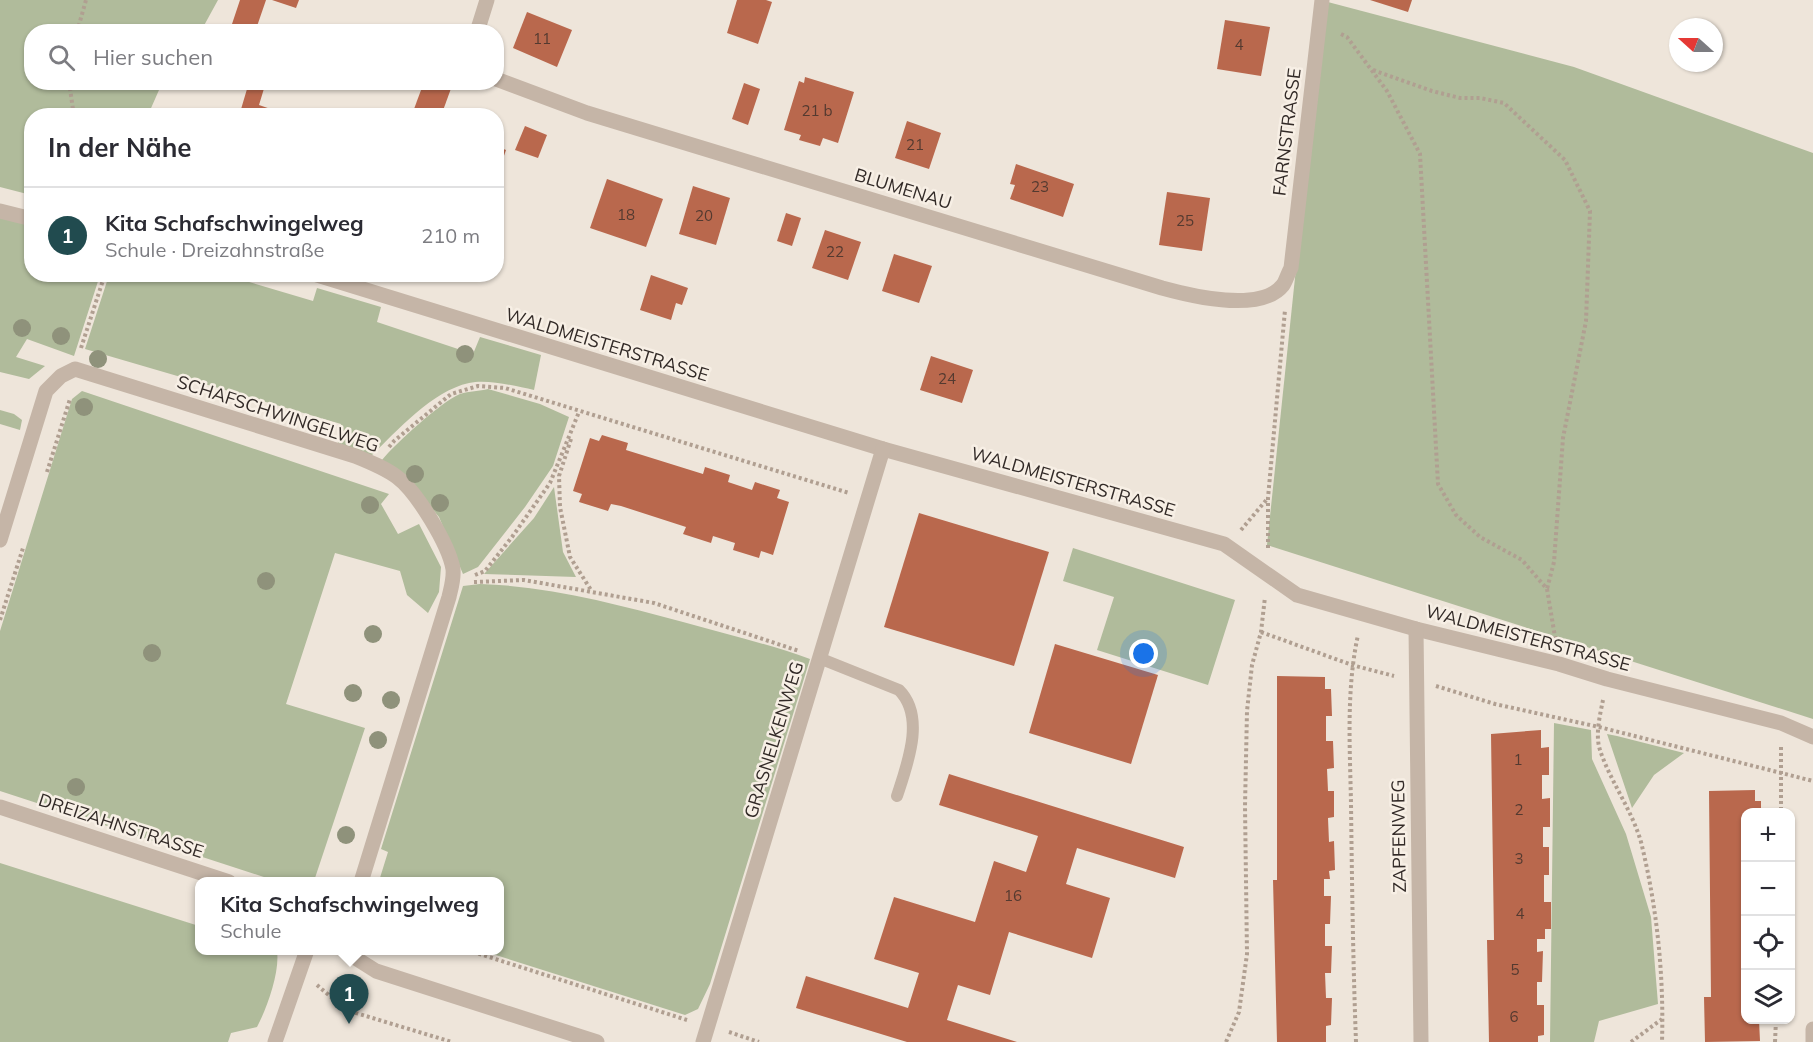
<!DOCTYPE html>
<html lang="de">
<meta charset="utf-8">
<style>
:root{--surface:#fff;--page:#f7f7f7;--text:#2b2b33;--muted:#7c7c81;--line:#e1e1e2;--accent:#214b4f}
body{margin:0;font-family:Mulish,sans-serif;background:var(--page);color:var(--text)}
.controls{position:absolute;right:18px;bottom:18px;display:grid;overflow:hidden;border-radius:12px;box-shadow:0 2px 4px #0004}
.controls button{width:54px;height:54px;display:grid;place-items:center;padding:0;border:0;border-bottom:2px solid var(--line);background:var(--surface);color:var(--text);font:30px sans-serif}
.compass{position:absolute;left:1669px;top:18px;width:54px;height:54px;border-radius:50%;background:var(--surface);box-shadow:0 2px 4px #0004;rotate:291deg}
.you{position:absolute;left:1144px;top:654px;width:21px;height:21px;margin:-15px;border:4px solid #fff;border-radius:50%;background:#1a73e8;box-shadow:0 0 0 9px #1a73e833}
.badge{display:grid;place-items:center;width:39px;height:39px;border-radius:50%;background:var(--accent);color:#fff;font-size:20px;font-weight:700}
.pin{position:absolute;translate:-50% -50px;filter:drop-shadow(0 2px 3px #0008)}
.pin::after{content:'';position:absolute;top:32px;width:21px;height:18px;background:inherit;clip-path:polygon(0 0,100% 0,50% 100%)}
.popup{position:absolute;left:195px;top:877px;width:309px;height:78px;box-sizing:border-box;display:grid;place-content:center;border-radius:12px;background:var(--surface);filter:drop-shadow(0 2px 4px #0005);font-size:20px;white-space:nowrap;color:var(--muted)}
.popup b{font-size:22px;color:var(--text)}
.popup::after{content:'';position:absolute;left:50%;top:100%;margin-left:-12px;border:12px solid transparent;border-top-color:var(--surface)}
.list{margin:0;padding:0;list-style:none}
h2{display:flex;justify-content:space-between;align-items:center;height:78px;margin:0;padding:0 24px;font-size:26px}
h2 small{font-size:20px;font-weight:400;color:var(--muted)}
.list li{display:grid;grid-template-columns:39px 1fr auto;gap:18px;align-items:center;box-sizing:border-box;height:96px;padding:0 24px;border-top:2px solid var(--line)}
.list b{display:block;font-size:22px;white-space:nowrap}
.list p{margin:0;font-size:20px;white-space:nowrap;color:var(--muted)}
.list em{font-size:20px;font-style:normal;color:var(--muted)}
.icon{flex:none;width:33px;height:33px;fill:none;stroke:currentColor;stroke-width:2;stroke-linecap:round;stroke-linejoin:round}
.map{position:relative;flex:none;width:1813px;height:1042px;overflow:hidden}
.search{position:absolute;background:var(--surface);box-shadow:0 2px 4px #0004;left:24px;top:24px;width:480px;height:66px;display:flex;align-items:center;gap:15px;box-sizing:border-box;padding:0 21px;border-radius:24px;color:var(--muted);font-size:22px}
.panel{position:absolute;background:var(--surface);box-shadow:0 2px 4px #0004;left:24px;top:108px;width:480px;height:174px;border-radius:24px}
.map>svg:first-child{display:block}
</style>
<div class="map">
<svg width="1813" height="1042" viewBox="0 0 1813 1042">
<rect width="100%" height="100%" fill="#eee5da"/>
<g fill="#b0bb9b">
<polygon points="0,0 218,0 201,31 32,32 32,82 169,83 159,90 148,115 32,116 31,195 0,187"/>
<polygon points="1324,1 1574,67 1813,153 1813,719 1267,545"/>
<polygon points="0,217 31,226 32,274 100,275 74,356 27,339 16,357 45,366 29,379 0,372"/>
<path d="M222 274 313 301 317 288 381 307 377 322 473 354 480 337 541 355 534 390C515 386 488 379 469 383 432 391 397 431 370 457L338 443 341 424 85 349 109 275Z"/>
<path d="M488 389 540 404 569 417 553 466 525 507 478 567 463 574 439 517 404 475 382 460C395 444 442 401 460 394 469 391 480 391 488 389Z"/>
<polygon points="82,391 389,494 381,504 398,534 419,524 441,567 439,592 428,613 407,595 400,571 335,553 286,704 365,728 314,881 276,881 0,791 0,631 72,399"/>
<polygon points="0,410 14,414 22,420 20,430 0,424"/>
<polygon points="554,487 563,552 576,577 484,574 534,518"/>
<polygon points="1073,548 1235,600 1208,685 1097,650 1114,597 1063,581"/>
<path d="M480 584C550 586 616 604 683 622 725 634 769 644 810 659L710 984 698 1009 685 1015 483 951 499 950V882L379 881 388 852 381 849 463 586Z"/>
<polygon points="1554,723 1591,730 1592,759 1626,834 1651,917 1658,1004 1599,1021 1594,1042 1550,1042"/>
<polygon points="1607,734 1617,736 1684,753 1654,775 1632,808"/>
<path d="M0 863 199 926V950L277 951C280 972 267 1008 257 1027L231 1033 228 1042H0Z"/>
</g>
<g fill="#b9684d">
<polygon points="240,0 266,0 255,32 232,24"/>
<polygon points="272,0 299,0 296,8"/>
<polygon points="737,0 766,0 772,2 758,44 727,33"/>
<polygon points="1370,0 1412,0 1408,12"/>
<polygon points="527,12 572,30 557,67 513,48"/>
<polygon points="1225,20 1270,27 1261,76 1217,69"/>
<polygon points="805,77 854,92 838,143 823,138 820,146 799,140 801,135 784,130 799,81 804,83"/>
<polygon points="228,82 266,82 259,105 291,116 239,116 247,89"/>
<polygon points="424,82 453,83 441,116 431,116 414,109"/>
<polygon points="744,83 760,89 748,125 732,119"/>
<polygon points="907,121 941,133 929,169 895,158"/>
<polygon points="525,126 547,135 538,158 515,150"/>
<polygon points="496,146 506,150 497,176 496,176"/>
<polygon points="1016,164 1074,184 1063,217 1010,199 1015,185 1010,184"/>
<polygon points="607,179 663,199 646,247 590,228"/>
<polygon points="693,186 730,198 716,245 679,234"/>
<polygon points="1167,192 1210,198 1202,251 1159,245"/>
<polygon points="786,213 801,218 792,246 777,241"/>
<polygon points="825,230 861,242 848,280 812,268"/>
<polygon points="894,254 932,266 919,303 882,291"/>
<polygon points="651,275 688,288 682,305 676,303 671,320 640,310"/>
<polygon points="931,356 973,370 962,403 920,390"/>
<polygon points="602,435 628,443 626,450 703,474 705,467 730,475 728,482 752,490 755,482 780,490 777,498 789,502 773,555 761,551 759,558 733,550 735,543 713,536 711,543 683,534 686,527 621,506 611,504 608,511 579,502 582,494 573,491 590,438 599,441"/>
<polygon points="919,513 1049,552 1014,666 884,627"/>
<polygon points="1055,644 1158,675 1131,764 1029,733"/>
<polygon points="1277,676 1325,677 1325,689 1331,689 1332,716 1326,716 1326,741 1333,741 1334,768 1327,769 1328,791 1334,791 1334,817 1328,818 1329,842 1334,841 1335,870 1329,871 1330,879 1324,879 1324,896 1331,896 1330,924 1325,924 1325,946 1332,946 1331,973 1325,973 1326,998 1332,998 1331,1025 1326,1026 1326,1042 1277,1042 1273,880 1277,880"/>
<polygon points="1541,730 1541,748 1549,747 1549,775 1542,775 1542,799 1550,798 1550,827 1543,827 1543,847 1549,847 1549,875 1544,875 1544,902 1551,902 1551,929 1545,929 1545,939 1537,939 1537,952 1543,951 1542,982 1537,982 1537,1005 1544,1005 1544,1035 1538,1036 1538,1042 1489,1042 1487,940 1494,940 1491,734"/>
<polygon points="949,774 1184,847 1175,878 1077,848 1066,884 1110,898 1092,958 1009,932 990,995 958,985 947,1020 1017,1042 907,1042 796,1008 806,976 908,1008 919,973 874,959 894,897 975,922 994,861 1026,872 1038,836 939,805"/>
<polygon points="1755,790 1755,801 1761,801 1761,812 1746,812 1746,1020 1759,1020 1760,1041 1705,1042 1704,997 1711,997 1709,791"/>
</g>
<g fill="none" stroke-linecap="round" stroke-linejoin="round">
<g stroke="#b09f91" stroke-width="4" stroke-dasharray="3 3" stroke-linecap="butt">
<polyline points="77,32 86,0"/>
<polyline points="1341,34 1347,37 1387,91 1420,154 1438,484 1456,515 1480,537 1522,560 1547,589 1556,643"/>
<polyline points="1373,70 1432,91 1460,98 1480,98 1504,103 1565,160 1590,211 1586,321 1563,438 1554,562 1547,589"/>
<polyline points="69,82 74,116"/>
<polyline points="81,348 105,274"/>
<polyline points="571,439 559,476 560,507 570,557 591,590"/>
<polyline points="389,447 394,441 451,394 478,386 505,388 849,493"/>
<polyline points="47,472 70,399"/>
<polyline points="1241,530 1268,498"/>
<polyline points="1268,548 1268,498 1285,310"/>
<polyline points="475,575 485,571 512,537 550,483 579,412"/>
<polyline points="474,582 524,580 654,603 799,651"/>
<polyline points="0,620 23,548"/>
<polyline points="1261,632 1352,665 1394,676"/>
<polyline points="1436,686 1495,704 1599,727 1813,781"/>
<path d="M1603 700C1600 715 1595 735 1600 750 1610 781 1632 810 1641 842 1657 907 1664 975 1662 1042"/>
<polyline points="1781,747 1781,812"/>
<polyline points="467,950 687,1020"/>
<polyline points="317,985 346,1010 452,1042"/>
<polyline points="729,1032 759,1042"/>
<polyline points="1226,1042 1239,1012 1247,954 1245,806 1247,711 1252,665 1261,632 1265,597"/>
<path d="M1356 1042C1353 963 1352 883 1351 804 1350 748 1346 690 1358 635"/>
<polyline points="1631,1042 1662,1019"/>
<polyline points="1775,1042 1776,1020"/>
</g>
<path stroke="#c5b5a7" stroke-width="12" d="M819 658 899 690C926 717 907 765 897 796"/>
<g stroke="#c5b5a7" stroke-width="15">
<polyline points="477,32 487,0"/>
<path d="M496 79 587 113 1162 288C1191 296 1261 313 1283 285 1286 281 1288 273 1291 268L1322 0"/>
<polyline points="0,211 32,219"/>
<polyline points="314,274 883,449 1224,544 1297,595 1416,629 1559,664 1607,679 1781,723 1813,737"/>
<path d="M0 540 46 391 61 376 75 369 355 456C370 462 385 468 397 477 417 492 449 545 453 569 454 579 451 588 449 597L361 882"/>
<polyline points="1416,629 1421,1042"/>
<polyline points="0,807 229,882"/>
<polyline points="350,950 357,959 376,971 597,1042"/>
<polyline points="275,1042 307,950"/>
<polyline points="703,1042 883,449"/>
<polyline points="1813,1042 1813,1029"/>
</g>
</g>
<g fill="#8f927b">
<circle cx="22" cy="328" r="9"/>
<circle cx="61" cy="336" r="9"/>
<circle cx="465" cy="354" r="9"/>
<circle cx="98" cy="359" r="9"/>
<circle cx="84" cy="407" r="9"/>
<circle cx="415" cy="474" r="9"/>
<circle cx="440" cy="503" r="9"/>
<circle cx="370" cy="505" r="9"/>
<circle cx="266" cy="581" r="9"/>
<circle cx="373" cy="634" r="9"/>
<circle cx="152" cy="653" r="9"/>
<circle cx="353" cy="693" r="9"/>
<circle cx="391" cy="700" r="9"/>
<circle cx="378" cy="740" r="9"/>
<circle cx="76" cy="787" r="9"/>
<circle cx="346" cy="835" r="9"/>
</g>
<g text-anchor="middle" stroke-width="5" stroke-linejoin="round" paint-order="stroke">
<g font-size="15" fill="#543a30">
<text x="542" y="44">11</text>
<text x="1239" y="50">4</text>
<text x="817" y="116">21 b</text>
<text x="915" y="150">21</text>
<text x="1040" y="192">23</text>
<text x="626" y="220">18</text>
<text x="704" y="221">20</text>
<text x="1185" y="226">25</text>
<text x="835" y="257">22</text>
<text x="947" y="384">24</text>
<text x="1518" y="765">1</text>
<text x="1519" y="815">2</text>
<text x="1519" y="864">3</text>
<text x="1013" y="901">16</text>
<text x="1520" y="919">4</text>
<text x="1515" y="975">5</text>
<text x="1514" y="1022">6</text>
</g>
<g font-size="18" fill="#322a27" stroke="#f7efe5">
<text transform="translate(1287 132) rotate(-83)" y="6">FARNSTRASSE</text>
<text transform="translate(903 189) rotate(17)" y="6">BLUMENAU</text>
<text transform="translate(607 345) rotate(17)" y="6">WALDMEISTERSTRASSE</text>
<text transform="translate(278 414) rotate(18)" y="6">SCHAFSCHWINGELWEG</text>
<text transform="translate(1073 482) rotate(16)" y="6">WALDMEISTERSTRASSE</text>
<text transform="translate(1528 638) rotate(15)" y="6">WALDMEISTERSTRASSE</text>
<text transform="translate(774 740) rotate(-73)" y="6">GRASNELKENWEG</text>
<text transform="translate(121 826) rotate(18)" y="6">DREIZAHNSTRASSE</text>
<text transform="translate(1399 836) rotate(-91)" y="6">ZAPFENWEG</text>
</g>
</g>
</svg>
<div class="controls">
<button>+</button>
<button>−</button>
<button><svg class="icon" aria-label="locate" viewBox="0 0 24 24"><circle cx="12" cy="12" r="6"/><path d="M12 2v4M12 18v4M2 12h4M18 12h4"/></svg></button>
<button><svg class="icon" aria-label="layers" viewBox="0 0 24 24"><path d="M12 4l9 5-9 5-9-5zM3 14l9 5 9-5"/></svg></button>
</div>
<svg class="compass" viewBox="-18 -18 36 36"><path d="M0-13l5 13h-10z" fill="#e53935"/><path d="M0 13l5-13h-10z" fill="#7c7c81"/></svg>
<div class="you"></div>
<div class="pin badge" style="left:349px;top:1024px">1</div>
<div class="popup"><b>Kita Schafschwingelweg</b>Schule</div>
<div class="search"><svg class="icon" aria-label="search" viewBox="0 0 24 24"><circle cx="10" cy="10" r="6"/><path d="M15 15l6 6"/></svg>Hier suchen</div>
<section class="panel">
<h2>In der Nähe<small></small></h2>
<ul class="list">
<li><span class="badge">1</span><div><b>Kita Schafschwingelweg</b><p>Schule · Dreizahnstraße</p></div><em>210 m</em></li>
</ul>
</section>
</div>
